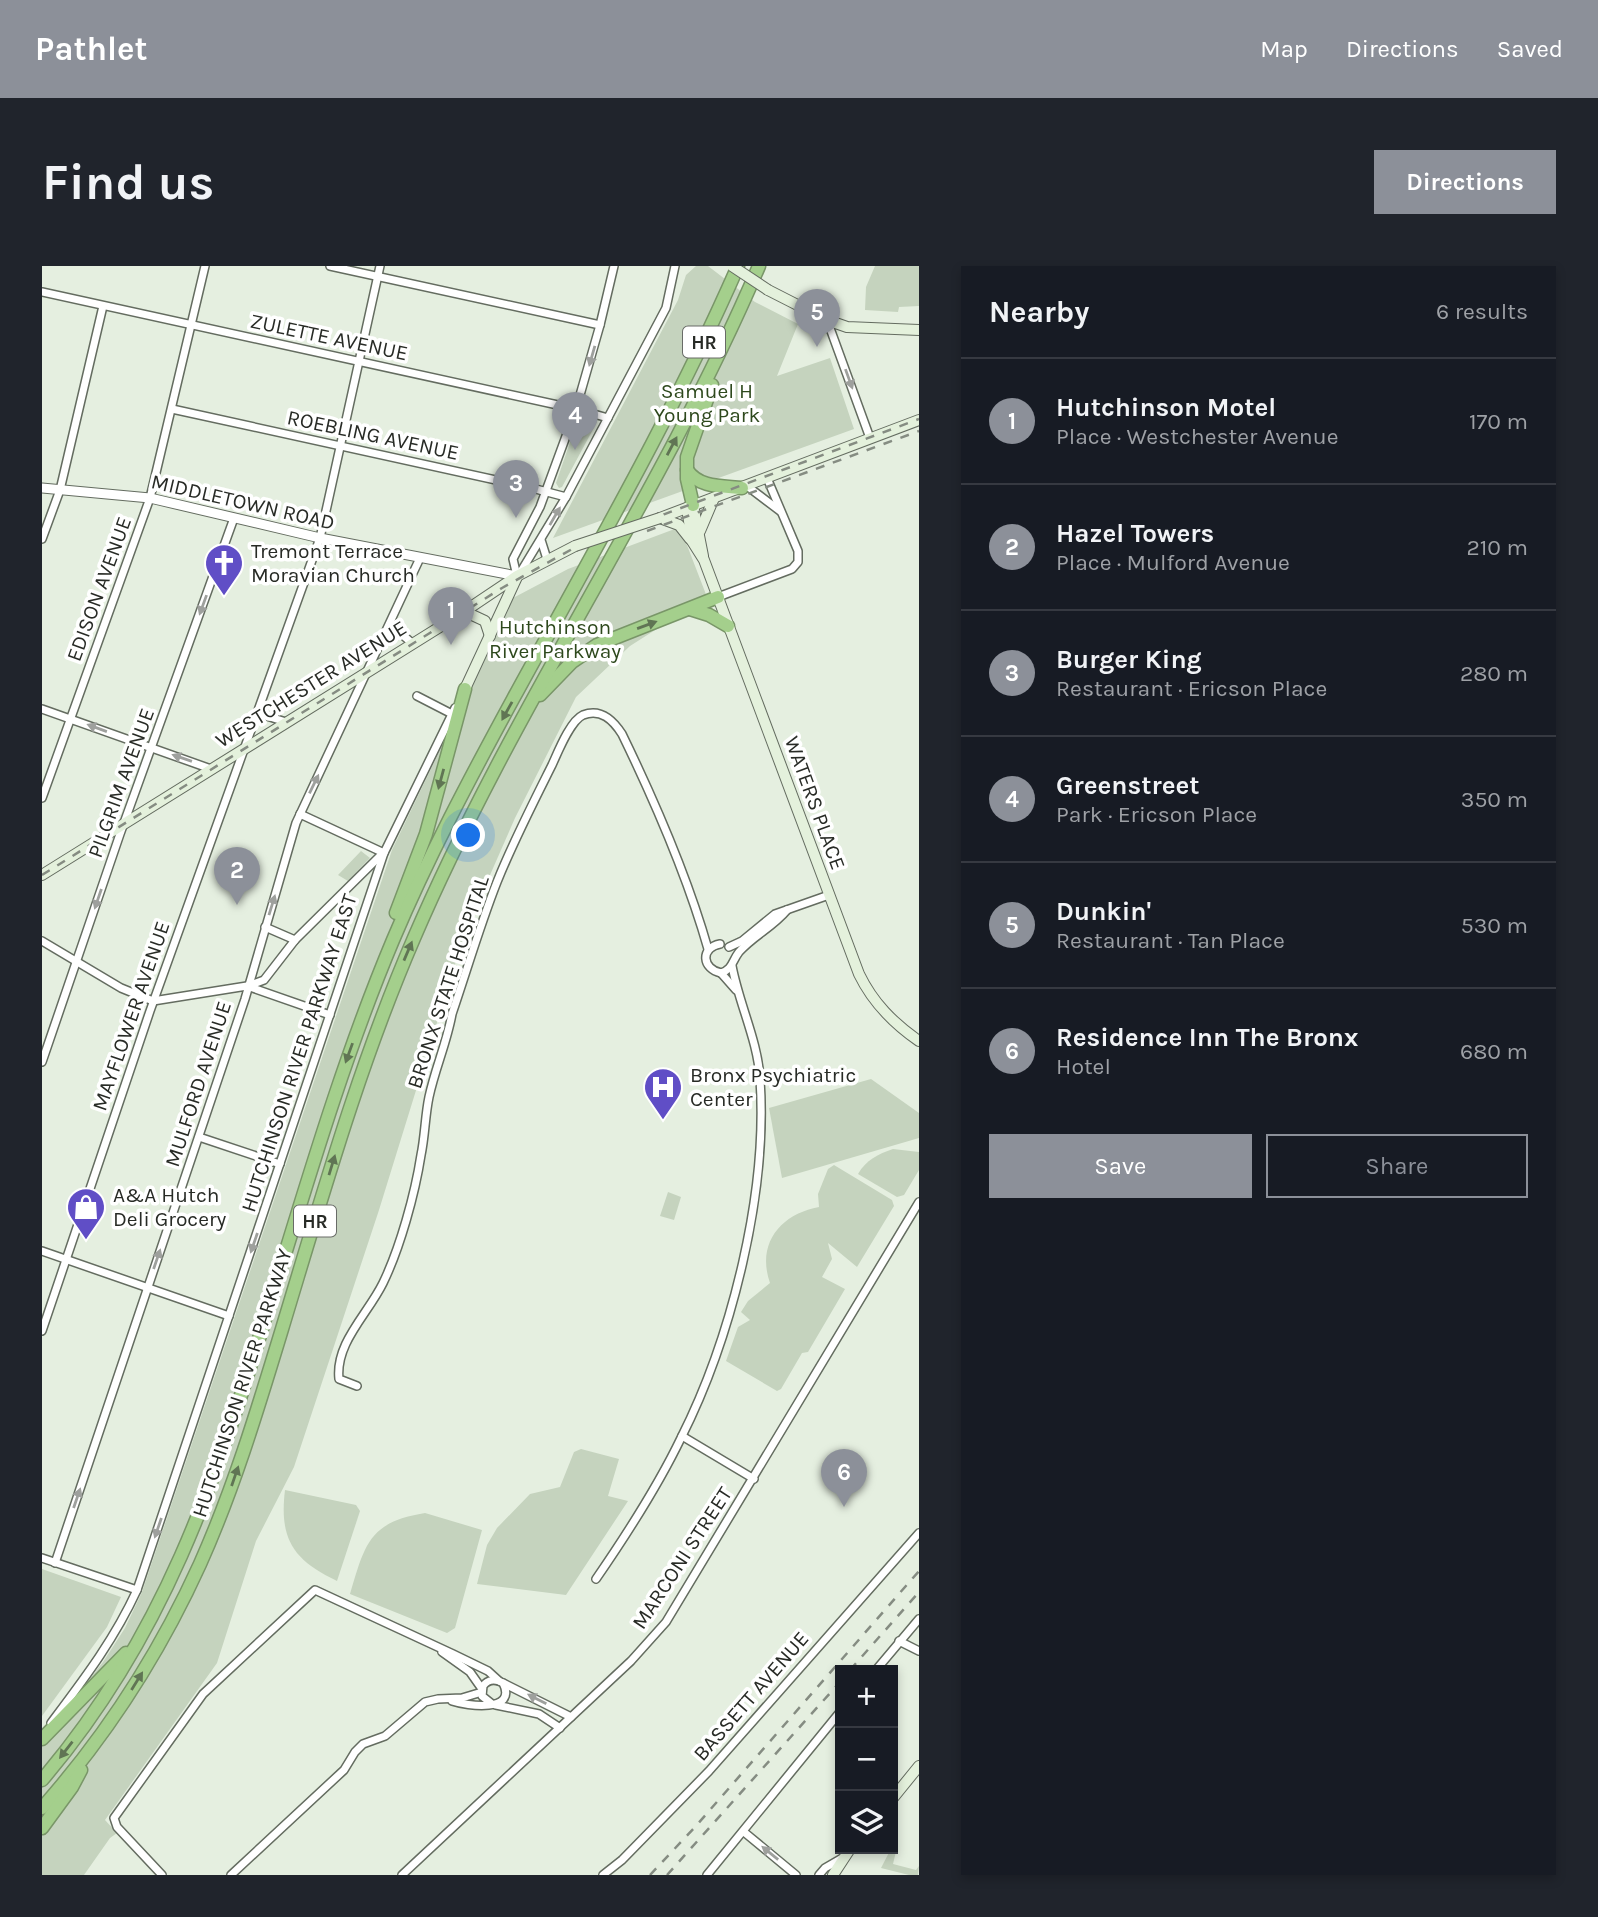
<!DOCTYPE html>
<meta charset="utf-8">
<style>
:root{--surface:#171b24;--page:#20242c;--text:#f1f3f6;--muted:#9ea1a6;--line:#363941;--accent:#8c9099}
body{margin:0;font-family:Karla,sans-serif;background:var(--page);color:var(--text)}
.controls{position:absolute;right:21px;bottom:21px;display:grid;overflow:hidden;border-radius:0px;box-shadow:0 4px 10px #0003}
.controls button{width:63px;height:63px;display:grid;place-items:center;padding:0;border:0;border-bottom:2px solid var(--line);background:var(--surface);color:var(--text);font:35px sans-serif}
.you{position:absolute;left:427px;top:570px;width:24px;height:24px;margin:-18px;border:5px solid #fff;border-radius:50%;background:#1a73e8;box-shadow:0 0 0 10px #1a73e833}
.badge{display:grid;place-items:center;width:46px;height:46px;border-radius:50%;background:var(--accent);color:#fff;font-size:23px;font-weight:700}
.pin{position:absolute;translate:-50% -58px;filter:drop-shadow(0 2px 4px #0008)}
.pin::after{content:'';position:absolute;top:37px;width:24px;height:21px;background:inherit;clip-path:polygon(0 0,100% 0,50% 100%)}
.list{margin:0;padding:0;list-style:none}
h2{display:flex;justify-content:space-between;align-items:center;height:91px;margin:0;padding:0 28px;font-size:30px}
h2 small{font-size:23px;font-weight:400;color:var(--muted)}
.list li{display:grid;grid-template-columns:46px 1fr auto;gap:21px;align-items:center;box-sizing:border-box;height:126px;padding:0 28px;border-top:2px solid var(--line)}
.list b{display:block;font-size:26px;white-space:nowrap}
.list p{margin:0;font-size:23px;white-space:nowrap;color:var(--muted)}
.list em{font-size:23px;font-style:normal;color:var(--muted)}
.actions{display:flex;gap:14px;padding:21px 28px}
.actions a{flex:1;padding:16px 0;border:2px solid var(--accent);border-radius:0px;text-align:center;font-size:24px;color:var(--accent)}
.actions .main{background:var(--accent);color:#fff}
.icon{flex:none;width:38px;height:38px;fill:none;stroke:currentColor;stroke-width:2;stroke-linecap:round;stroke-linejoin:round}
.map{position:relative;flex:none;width:877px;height:1609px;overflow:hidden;border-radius:0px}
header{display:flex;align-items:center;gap:42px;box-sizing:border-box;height:98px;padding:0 35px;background:var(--accent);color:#fff}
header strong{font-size:33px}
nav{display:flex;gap:38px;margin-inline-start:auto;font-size:24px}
.intro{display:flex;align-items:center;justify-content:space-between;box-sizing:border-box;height:168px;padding:0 42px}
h1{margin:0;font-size:49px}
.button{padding:18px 32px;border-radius:0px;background:var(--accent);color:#fff;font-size:24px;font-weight:700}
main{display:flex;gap:42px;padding:0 42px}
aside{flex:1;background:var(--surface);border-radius:0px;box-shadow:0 4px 10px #0003}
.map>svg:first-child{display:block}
</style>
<header>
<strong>Pathlet</strong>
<nav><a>Map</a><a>Directions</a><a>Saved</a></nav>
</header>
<div class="intro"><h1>Find us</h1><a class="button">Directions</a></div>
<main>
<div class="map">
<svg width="877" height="1609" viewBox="0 0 877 1609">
<rect width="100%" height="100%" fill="#e5efe0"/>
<g fill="#c5d3be">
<polygon points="654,0 666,0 713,36 756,58 735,110 788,92 812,163 511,272 636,34 644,9"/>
<polygon points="833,0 877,0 877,40 857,41 856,46 823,44 824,21"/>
<polygon points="537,150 551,152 555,156 520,221 517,222 514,217"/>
<polygon points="638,261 665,331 588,380 534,431 473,552 423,666 337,944 252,1201 214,1275 175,1397 63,1554 75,1567 68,1572 42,1609 0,1609 0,1474 61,1396 83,1362 100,1326 350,584 471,332 526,303"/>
<polygon points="319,585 328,592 325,595 306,615 296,609"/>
<polygon points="829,813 877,847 877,872 740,912 727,842"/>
<path d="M851 883 877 886V904L862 929 855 931 816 908C824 894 836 888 851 883Z"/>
<path d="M792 899 850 934 852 940 815 1001 786 977 790 993 780 1011 803 1023 766 1086 760 1087 739 1123 735 1125 684 1095 696 1061 708 1054 699 1046 706 1035 728 1017C714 977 739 948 777 941L776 928 786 903Z"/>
<polygon points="626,926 639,931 632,954 618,950"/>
<polygon points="539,1183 577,1193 566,1230 586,1235 524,1329 435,1318 445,1279 455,1262 488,1228 518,1221 532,1186"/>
<path d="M243 1224 314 1239 318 1245 295 1315C251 1294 237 1273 243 1224Z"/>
<path d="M383 1247 440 1264 413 1362 405 1367 308 1328C323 1278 327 1256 383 1247Z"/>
<polygon points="0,1303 79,1331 65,1361 0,1450"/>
<polygon points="854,1573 856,1577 851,1598 874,1604 877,1600 876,1609 867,1609 839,1602"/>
</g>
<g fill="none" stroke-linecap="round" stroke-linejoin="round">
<defs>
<g id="minor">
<polyline points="288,0 558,59"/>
<polyline points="0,26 534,143 566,152"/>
<polyline points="785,54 828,172"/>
<polyline points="130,143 490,222 524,231"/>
<polyline points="705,220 738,245"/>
<polyline points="0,273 18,224 61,40"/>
<polyline points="499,274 505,293"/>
<polyline points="478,307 524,231 624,42 633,0"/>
<polyline points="475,310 471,293 498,241 534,143 558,59 572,0"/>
<polyline points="676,331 750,303 756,296 756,285 725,212"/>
<polyline points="348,358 371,378"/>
<polyline points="375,430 410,448"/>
<polyline points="0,443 169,503"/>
<polyline points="215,447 244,456"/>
<polyline points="0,532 108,232 163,0"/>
<polyline points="258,548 342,587"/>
<polyline points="223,661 253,674"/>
<polyline points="0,675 79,722 111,735 205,720 288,749"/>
<path d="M678 678C658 682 660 703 679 707 691 703 690 695 697 686 711 670 731 661 745 644"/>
<polyline points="687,681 700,675 733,648 787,629"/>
<polyline points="679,707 694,724"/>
<polyline points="206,720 222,714 253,674 341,587"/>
<polyline points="0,796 78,568 192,252"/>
<polyline points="157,871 238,898"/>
<polyline points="0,985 187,1050"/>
<polyline points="0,1065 108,745 278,272 338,0"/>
<path d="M315 1120 297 1113C293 1077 326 1048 341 1017 358 982 373 928 379 889 383 870 383 850 387 831 393 803 405 776 410 748 425 704 438 659 455 616 471 576 491 537 510 499 516 486 528 455 541 449 559 442 571 454 580 468 614 538 645 609 666 683"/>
<polyline points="640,1170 712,1213"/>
<polyline points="0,1292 95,1324"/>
<polyline points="13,1297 203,733 254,557 378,292"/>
<path d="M554 1313C585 1268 615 1222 639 1172 690 1071 726 926 718 813 716 775 697 738 690 700"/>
<polyline points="857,1375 877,1385"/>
<polyline points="400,1386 428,1406 440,1423"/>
<polyline points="834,1404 877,1353"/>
<polyline points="461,1417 529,1451"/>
<path d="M410 1435C425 1440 476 1447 461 1417 454 1413 446 1413 441 1420L440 1430 450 1438"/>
<polyline points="454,1439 497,1448 518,1462"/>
<path d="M9 1457C42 1413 72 1374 95 1324L342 587 413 442"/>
<polyline points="702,1566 754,1609"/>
<polyline points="120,1609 75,1561 72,1552 161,1428 273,1324 411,1388 446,1405 457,1415"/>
<polyline points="189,1609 302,1504 313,1486 321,1478 343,1470 383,1436 396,1433 420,1432 440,1426"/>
<polyline points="360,1609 589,1395 624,1356 877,936"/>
<polyline points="561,1609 580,1594 667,1505 877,1267"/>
<polyline points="665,1609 798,1446"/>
<polyline points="777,1609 783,1602 802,1591"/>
</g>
<polyline id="tertiary" points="0,222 108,232 278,272 475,310"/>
<g id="secondary">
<polyline points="726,24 785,54 805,61 877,64"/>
<polyline points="651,239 661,290"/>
<path d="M645 242 650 275 662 294 817 708C831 737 851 757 877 775"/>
<polyline points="618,252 877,154"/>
<polyline points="618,252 637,259 648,273"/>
<polyline points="658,265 672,232"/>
<polyline points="418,349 428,348 443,355 448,370"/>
<polyline points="423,423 475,311"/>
<polyline points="0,609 417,349 475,310 533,280"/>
<polyline points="851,1532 877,1500"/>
<polyline points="791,1609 808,1583"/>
</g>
<g id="motorway">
<path d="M645 204C657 222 680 220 700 222"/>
<polyline points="651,239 645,213 645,191 670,119"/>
<polyline points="648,343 667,349 686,360"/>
<polyline points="498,429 530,396 555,379 676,331"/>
<polyline points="354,647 384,568 423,423"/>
<polyline points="0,1473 84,1387"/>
<path d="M0 1514C122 1371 173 1217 227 1040 265 917 301 793 351 674 386 591 428 512 471 433 549 290 631 149 696 0"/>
<path d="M0 1542C64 1470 118 1386 158 1298 192 1222 216 1142 240 1063 280 931 317 799 372 672 471 441 618 232 717 0"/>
<polyline points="0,1562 30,1521 39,1504"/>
</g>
</defs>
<use href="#minor" stroke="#646c60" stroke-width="10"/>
<use href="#tertiary" stroke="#646c60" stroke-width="11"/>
<use href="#secondary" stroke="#646c60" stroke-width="12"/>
<use href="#motorway" stroke="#799668" stroke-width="15"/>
<use href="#minor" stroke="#fff" stroke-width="7"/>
<use href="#tertiary" stroke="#fff" stroke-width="9"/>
<use href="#secondary" stroke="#e4f1dc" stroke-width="10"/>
<use href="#motorway" stroke="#a4cf8c" stroke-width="12"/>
<g stroke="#858c82" stroke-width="2.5" stroke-dasharray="9 9" stroke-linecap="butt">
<polyline points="605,265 877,165"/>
<polyline points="0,609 460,322 532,282 877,153"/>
<polyline points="808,1404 877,1326"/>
<polyline points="608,1609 653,1561 877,1305"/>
<polyline points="625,1609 798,1416"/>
</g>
<defs>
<g id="secondary-bridge">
<polyline points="690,0 726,24"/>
<polyline points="533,280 618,252"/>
</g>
</defs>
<use href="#secondary-bridge" stroke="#646c60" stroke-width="12" stroke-linecap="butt"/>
<use href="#secondary-bridge" stroke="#e4f1dc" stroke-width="10"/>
</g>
<defs><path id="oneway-solid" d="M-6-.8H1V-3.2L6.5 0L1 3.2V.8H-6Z" transform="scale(1.75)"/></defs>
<g fill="#9ea09d">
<use href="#oneway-solid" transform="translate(550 90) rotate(106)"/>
<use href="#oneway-solid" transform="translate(807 113) rotate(70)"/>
<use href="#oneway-solid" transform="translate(513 250) rotate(-60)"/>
<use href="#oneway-solid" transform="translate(161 339) rotate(110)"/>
<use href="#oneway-solid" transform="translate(55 462) rotate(-160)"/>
<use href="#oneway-solid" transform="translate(140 492) rotate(-161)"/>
<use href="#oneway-solid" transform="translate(272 518) rotate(-64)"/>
<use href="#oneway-solid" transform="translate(56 633) rotate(109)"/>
<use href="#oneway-solid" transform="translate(230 639) rotate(-73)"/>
<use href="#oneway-solid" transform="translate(212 977) rotate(109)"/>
<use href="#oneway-solid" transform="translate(115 993) rotate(-71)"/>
<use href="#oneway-solid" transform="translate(35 1232) rotate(-71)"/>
<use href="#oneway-solid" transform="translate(116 1262) rotate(109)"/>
<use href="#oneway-solid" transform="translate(495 1433) rotate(-153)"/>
<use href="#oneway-solid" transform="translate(728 1587) rotate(-141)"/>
</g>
<g fill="#607554">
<use href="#oneway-solid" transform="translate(630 180) rotate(-62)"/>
<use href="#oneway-solid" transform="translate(605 359) rotate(-20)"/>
<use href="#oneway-solid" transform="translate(465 445) rotate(119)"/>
<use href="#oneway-solid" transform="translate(399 513) rotate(105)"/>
<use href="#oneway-solid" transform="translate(366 685) rotate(-67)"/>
<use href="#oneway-solid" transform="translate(307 787) rotate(110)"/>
<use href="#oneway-solid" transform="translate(290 899) rotate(-73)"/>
<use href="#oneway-solid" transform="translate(193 1210) rotate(-71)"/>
<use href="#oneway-solid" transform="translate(95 1415) rotate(-58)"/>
<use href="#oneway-solid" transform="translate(24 1484) rotate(128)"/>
</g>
<defs>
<symbol id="church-pin" viewBox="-11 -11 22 30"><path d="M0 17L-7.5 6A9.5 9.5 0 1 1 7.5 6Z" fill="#604ec6" stroke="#fff"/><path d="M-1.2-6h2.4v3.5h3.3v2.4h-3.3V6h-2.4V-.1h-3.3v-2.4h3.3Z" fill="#fff"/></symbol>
<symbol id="hospital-pin" viewBox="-11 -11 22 30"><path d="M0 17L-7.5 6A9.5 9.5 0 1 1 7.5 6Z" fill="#604ec6" stroke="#fff"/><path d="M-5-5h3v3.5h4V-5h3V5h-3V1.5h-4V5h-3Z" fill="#fff"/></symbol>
<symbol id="shop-pin" viewBox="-11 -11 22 30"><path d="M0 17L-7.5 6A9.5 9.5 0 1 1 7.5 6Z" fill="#604ec6" stroke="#fff"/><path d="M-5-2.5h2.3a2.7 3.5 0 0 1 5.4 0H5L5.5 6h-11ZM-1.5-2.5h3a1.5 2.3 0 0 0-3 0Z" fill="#fff"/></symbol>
</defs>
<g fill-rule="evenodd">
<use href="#church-pin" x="160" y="275" width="44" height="60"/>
<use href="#hospital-pin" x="599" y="799" width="44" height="60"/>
<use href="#shop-pin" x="22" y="919" width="44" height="60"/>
</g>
<g text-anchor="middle" stroke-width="7" stroke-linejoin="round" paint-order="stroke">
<g fill="#fff" stroke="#686b67" stroke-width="2">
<rect x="641" y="60.5" width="42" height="31" rx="5"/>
<rect x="252" y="939.5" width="42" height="31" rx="5"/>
</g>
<g font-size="19" font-weight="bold" fill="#282b26">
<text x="662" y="83">HR</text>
<text x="273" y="962">HR</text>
</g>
<g font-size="21" fill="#282b26" stroke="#fff">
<text transform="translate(287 71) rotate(12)" y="7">ZULETTE AVENUE</text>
<text transform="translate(331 169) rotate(12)" y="7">ROEBLING AVENUE</text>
<text transform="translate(201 236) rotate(13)" y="7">MIDDLETOWN ROAD</text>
<text transform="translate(57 323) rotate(-70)" y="7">EDISON AVENUE</text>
<text transform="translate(269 418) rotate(-32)" y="7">WESTCHESTER AVENUE</text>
<text transform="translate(79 517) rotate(-70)" y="7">PILGRIM AVENUE</text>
<text transform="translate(773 537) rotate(70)" y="7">WATERS PLACE</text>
<text transform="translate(406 716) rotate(-72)" y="7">BRONX STATE HOSPITAL</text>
<text transform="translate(89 750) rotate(-71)" y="7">MAYFLOWER AVENUE</text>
<text transform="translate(257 787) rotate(-72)" y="7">HUTCHINSON RIVER PARKWAY EAST</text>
<text transform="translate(156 818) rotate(-72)" y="7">MULFORD AVENUE</text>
<text transform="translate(200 1117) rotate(-72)" y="7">HUTCHINSON RIVER PARKWAY</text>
<text transform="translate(640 1292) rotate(-57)" y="7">MARCONI STREET</text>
<text transform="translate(709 1430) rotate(-49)" y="7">BASSETT AVENUE</text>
</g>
<g font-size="21" fill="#2e491d" stroke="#fff">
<text x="665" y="132">Samuel H<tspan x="665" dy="24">Young Park</tspan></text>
<text x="513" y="368">Hutchinson<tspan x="513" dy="24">River Parkway</tspan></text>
</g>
<g font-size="21" fill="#282b26" stroke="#fff" text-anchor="start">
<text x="209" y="292">Tremont Terrace<tspan x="209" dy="24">Moravian Church</tspan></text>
<text x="648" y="816">Bronx Psychiatric<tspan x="648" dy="24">Center</tspan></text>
<text x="71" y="936">A&amp;A Hutch<tspan x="71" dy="24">Deli Grocery</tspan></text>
</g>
</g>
</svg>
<div class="controls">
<button>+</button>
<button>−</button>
<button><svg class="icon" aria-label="layers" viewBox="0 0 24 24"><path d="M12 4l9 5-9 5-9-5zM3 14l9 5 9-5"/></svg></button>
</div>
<div class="you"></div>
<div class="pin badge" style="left:409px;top:379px">1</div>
<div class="pin badge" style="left:195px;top:639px">2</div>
<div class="pin badge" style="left:474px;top:252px">3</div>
<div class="pin badge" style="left:533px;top:184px">4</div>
<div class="pin badge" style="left:775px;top:81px">5</div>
<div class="pin badge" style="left:802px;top:1241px">6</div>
</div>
<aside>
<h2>Nearby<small>6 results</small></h2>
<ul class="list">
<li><span class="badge">1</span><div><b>Hutchinson Motel</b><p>Place · Westchester Avenue</p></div><em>170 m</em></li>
<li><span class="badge">2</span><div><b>Hazel Towers</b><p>Place · Mulford Avenue</p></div><em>210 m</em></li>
<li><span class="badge">3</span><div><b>Burger King</b><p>Restaurant · Ericson Place</p></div><em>280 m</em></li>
<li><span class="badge">4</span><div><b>Greenstreet</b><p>Park · Ericson Place</p></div><em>350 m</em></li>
<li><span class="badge">5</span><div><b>Dunkin'</b><p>Restaurant · Tan Place</p></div><em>530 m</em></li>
<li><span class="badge">6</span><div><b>Residence Inn The Bronx</b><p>Hotel</p></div><em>680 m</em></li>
</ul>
<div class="actions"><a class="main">Save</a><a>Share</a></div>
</aside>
</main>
